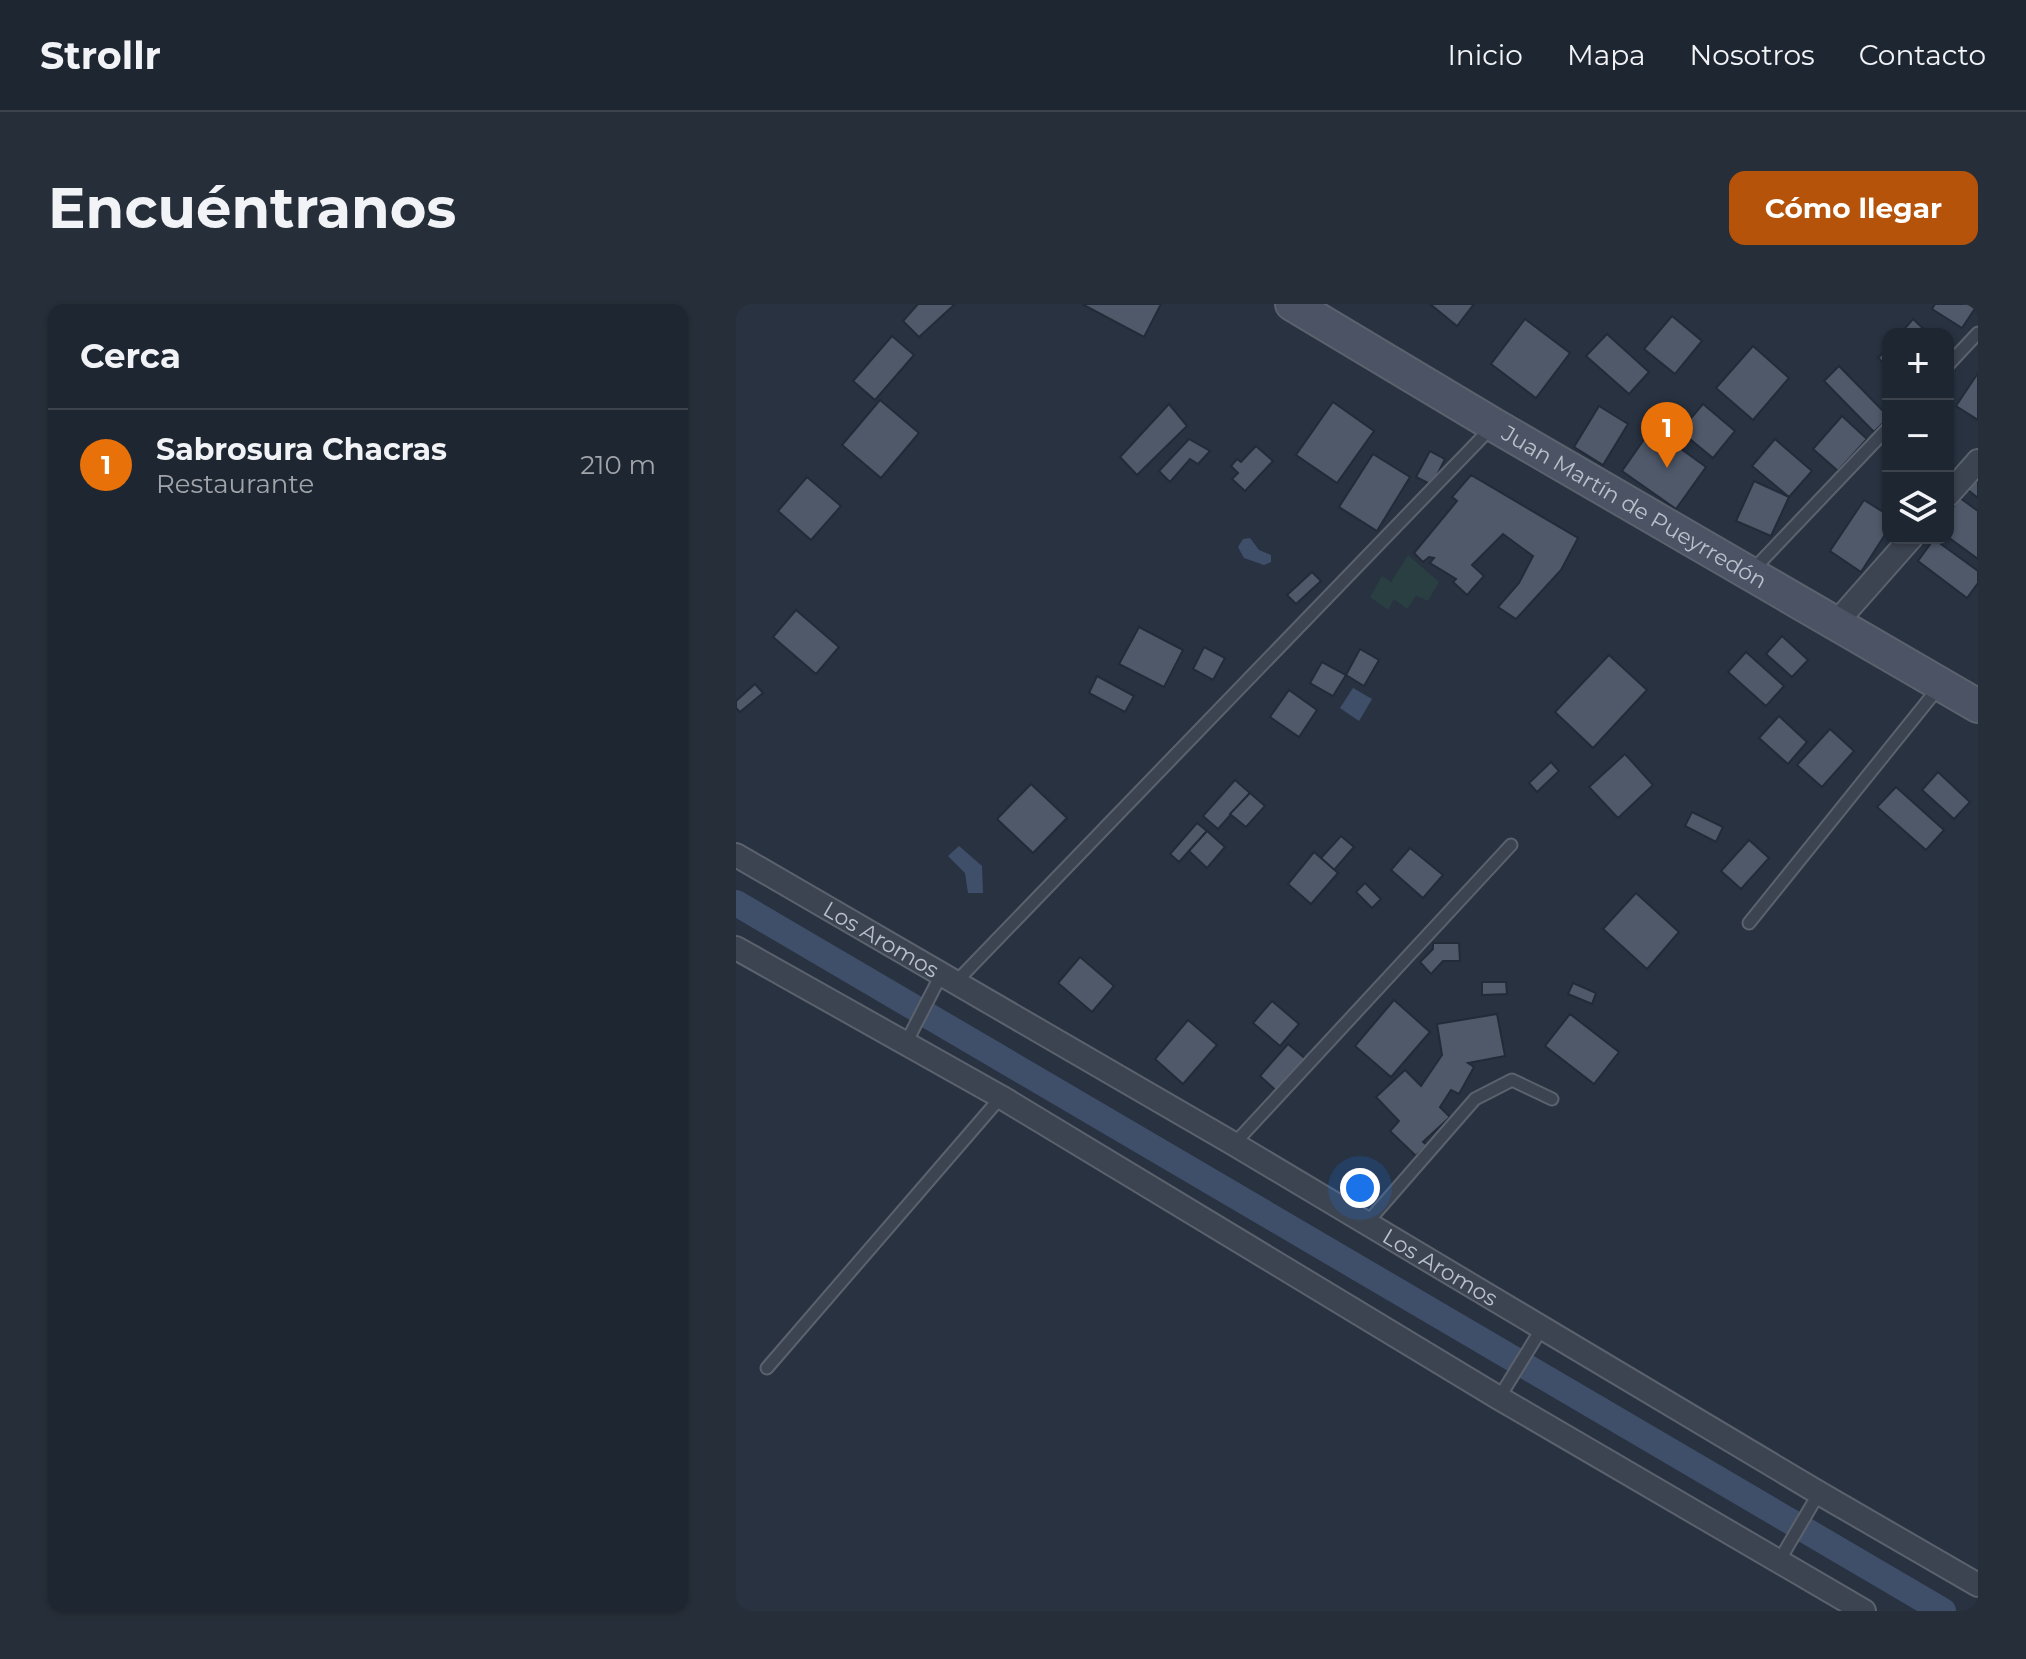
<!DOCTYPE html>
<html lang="es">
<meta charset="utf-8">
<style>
:root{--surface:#1e2631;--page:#262e39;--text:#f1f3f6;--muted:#a1a5ab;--line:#3c434d;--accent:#b45309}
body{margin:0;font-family:Montserrat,sans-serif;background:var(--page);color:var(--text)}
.controls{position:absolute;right:24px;top:24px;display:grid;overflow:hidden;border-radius:16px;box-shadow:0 2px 6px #0004}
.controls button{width:72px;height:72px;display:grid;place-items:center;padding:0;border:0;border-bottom:2px solid var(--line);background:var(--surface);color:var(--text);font:40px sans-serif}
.you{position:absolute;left:624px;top:884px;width:28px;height:28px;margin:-20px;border:6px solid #fff;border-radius:50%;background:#1a73e8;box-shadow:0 0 0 12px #1a73e833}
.badge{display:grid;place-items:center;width:52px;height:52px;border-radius:50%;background:var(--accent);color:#fff;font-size:26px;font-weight:700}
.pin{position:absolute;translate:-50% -66px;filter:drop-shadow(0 2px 4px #0008)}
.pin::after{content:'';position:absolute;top:42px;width:28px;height:24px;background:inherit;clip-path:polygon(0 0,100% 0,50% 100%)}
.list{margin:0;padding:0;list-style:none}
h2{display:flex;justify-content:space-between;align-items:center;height:104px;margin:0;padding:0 32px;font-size:34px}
h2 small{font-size:26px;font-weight:400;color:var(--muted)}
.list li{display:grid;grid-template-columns:52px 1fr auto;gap:24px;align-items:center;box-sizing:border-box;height:112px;padding:0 32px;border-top:2px solid var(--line)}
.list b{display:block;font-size:30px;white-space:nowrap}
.list p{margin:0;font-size:26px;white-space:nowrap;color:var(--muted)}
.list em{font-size:26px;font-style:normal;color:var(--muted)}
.icon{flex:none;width:44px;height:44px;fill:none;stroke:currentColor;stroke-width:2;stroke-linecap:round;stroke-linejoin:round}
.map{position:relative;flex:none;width:1242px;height:1307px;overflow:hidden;border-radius:16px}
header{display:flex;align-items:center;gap:48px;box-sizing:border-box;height:112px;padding:0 40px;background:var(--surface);border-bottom:2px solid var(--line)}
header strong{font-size:38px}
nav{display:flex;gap:44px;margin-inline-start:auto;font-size:28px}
.intro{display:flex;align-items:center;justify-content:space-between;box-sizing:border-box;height:192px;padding:0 48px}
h1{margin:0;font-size:56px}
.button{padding:20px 36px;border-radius:16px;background:var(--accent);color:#fff;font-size:28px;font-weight:700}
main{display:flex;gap:48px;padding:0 48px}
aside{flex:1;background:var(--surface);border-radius:16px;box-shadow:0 2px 6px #0004}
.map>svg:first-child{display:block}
</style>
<header>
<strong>Strollr</strong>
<nav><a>Inicio</a><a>Mapa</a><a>Nosotros</a><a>Contacto</a></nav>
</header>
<div class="intro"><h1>Encuéntranos</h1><a class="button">Cómo llegar</a></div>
<main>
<aside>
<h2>Cerca<small></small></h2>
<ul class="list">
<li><span class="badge" style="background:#e8710a">1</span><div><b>Sabrosura Chacras</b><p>Restaurante</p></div><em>210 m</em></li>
</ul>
</aside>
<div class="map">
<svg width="1242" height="1307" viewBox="0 0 1242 1307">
<rect width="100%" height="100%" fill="#283241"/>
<polygon fill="#2a3f42" points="672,251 703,278 692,297 680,292 671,305 658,295 652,306 634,293 646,272 655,278"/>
<g fill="#404f69">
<polygon points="514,234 523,246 535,251 535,258 528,261 508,254 502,243 507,235"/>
<polygon points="617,384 636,395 623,417 604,404"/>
<polygon points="223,542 246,562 247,589 232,589 229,569 212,552"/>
</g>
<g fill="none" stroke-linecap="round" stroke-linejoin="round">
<polyline stroke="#404f69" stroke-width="26" points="0,599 1207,1307"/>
</g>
<g fill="#4f596a" stroke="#232b38" stroke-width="2">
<polygon points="182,0 219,0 183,33 167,17"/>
<polygon points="346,0 425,0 408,33"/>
<polygon points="694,0 738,0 721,22"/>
<polygon points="1199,0 1242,0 1226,24 1196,5"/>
<polygon points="936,12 966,37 939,70 908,45"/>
<polygon points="789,15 834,49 800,94 755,60"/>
<polygon points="1177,15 1193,30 1164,30"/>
<polygon points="871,30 913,68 893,90 850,52"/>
<polygon points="156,32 178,51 139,96 117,77"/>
<polygon points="1017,42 1053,74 1017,116 980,84"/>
<polygon points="1152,43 1152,63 1142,54"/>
<polygon points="1103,62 1152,112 1152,114 1138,128 1088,77"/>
<polygon points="1242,69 1242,116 1220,102"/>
<polygon points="144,96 183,129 145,174 106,141"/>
<polygon points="597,98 638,127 601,179 560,151"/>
<polygon points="433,100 451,122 401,171 384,153"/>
<polygon points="967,100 999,127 977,154 944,127"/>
<polygon points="863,102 892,120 867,161 838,143"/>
<polygon points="1106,112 1131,135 1102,167 1077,145"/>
<polygon points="916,124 970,163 940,205 886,167"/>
<polygon points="453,135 474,147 462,160 454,155 434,178 423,167"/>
<polygon points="1039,135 1076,167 1053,193 1016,162"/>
<polygon points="520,142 537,157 509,187 496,175 502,169 495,162 501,155 505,158"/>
<polygon points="694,147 709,155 696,181 680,173"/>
<polygon points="637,150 674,173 641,227 603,203"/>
<polygon points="735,171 842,234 825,266 780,315 762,303 783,279 797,252 767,230 736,261 748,272 731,291 717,278 720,275 694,259 698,254 693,253 687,258 678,249 721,197 716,193"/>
<polygon points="1242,172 1242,194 1232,186"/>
<polygon points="71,173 105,202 75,236 42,207"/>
<polygon points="1018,177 1053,193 1035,232 1000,217"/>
<polygon points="1224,194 1242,207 1242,255 1212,233 1212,210"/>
<polygon points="1128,196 1152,211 1152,226 1125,268 1094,247"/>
<polygon points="1198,235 1242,267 1242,279 1231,294 1182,257"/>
<polygon points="576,268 585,277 560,300 551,291"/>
<polygon points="60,306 103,343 80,370 37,333"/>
<polygon points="403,323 447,346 428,383 383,360"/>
<polygon points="1046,332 1072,356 1056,373 1030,350"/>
<polygon points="468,343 489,354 477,376 457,365"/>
<polygon points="624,345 643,356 628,382 610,371"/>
<polygon points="1010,348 1048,382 1030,402 992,368"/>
<polygon points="873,351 911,386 857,444 819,408"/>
<polygon points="586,358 610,371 597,392 574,379"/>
<polygon points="361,372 398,392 389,408 353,389"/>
<polygon points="19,380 27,389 4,408 0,404 0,397"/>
<polygon points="553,386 581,406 563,433 534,413"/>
<polygon points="1043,412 1071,438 1052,460 1023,434"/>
<polygon points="1094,425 1118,447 1086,483 1061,461"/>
<polygon points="889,450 917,481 882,514 853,483"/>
<polygon points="815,458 823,467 801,488 793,479"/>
<polygon points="1202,468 1234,498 1218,515 1186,486"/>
<polygon points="499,476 514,489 482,525 467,512"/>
<polygon points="295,480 331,514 297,549 261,515"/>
<polygon points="1160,483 1208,526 1190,546 1141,503"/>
<polygon points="514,489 529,502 510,523 494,510"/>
<polygon points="956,508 987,523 980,538 949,522"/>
<polygon points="461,519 471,527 443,558 434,550"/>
<polygon points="471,527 489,543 471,564 453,547"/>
<polygon points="605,532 618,543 598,566 585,554"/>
<polygon points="1013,536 1033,554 1005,585 985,567"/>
<polygon points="674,544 707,571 687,594 655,566"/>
<polygon points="578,548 602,569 575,600 552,580"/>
<polygon points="629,579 645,595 636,604 620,588"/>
<polygon points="900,589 943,628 911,665 867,625"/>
<polygon points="697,639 723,639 724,657 707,657 695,670 684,658 697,645"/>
<polygon points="344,653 378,682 356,708 322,679"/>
<polygon points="746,678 770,678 771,690 746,691"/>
<polygon points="837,679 860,689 856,700 832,690"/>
<polygon points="658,696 694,728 655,773 619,742"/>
<polygon points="536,697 563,720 544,742 517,719"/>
<polygon points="761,710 769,752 732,759 738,763 723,790 715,786 704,803 714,813 687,838 691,841 680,852 654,827 663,817 640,793 669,766 685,782 706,751 701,720"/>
<polygon points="834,710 883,748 858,780 809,742"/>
<polygon points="452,716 481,741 447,780 419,755"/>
<polygon points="552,740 572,757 544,790 524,772"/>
</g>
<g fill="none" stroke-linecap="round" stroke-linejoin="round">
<defs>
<g id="service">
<polyline points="1212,61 1242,29"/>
<polyline points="1015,268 1152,124"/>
<polyline points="1013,619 1203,383"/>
<polyline points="219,679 755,124"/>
<polyline points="170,739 205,671"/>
<polyline points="498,840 775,541"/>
<polyline points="630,920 739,795 776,776 816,795"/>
<polyline points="31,1064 265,793"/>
<polyline points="763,1094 806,1024"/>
<polyline points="1043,1257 1083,1189"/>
</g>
<g id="minor">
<polyline points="1212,191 1242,157"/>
<polyline points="1100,319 1175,234"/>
<path id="s1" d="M0 551 498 840 1083 1189 1242 1281"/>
<polyline points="0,644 265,793 763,1094 1128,1307"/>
</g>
<g id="secondary">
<path id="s2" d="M556 0 758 121 1242 402"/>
</g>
</defs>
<use href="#service" stroke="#5b626e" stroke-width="15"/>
<use href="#minor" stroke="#5b626e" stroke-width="26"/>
<use href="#secondary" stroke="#5b626e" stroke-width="36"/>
<use href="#service" stroke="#3d4451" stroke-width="11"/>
<use href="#minor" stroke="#3d4451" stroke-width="22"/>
<use href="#secondary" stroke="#4b5364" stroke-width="32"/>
</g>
<g text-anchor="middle" stroke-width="6" stroke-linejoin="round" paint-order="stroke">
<g font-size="22" fill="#bac0cb" stroke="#212936">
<text dy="8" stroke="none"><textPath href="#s2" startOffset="398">Juan Martín de Pueyrredón</textPath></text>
<text dy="8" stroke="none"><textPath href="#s1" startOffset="168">Los Aromos</textPath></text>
<text dy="8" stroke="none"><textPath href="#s1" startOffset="816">Los Aromos</textPath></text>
</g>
</g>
</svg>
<div class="controls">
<button>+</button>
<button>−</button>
<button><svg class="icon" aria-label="layers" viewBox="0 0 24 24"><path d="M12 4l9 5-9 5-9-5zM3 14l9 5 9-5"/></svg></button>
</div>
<div class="you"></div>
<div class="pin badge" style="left:931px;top:164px;background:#e8710a">1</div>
</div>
</main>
